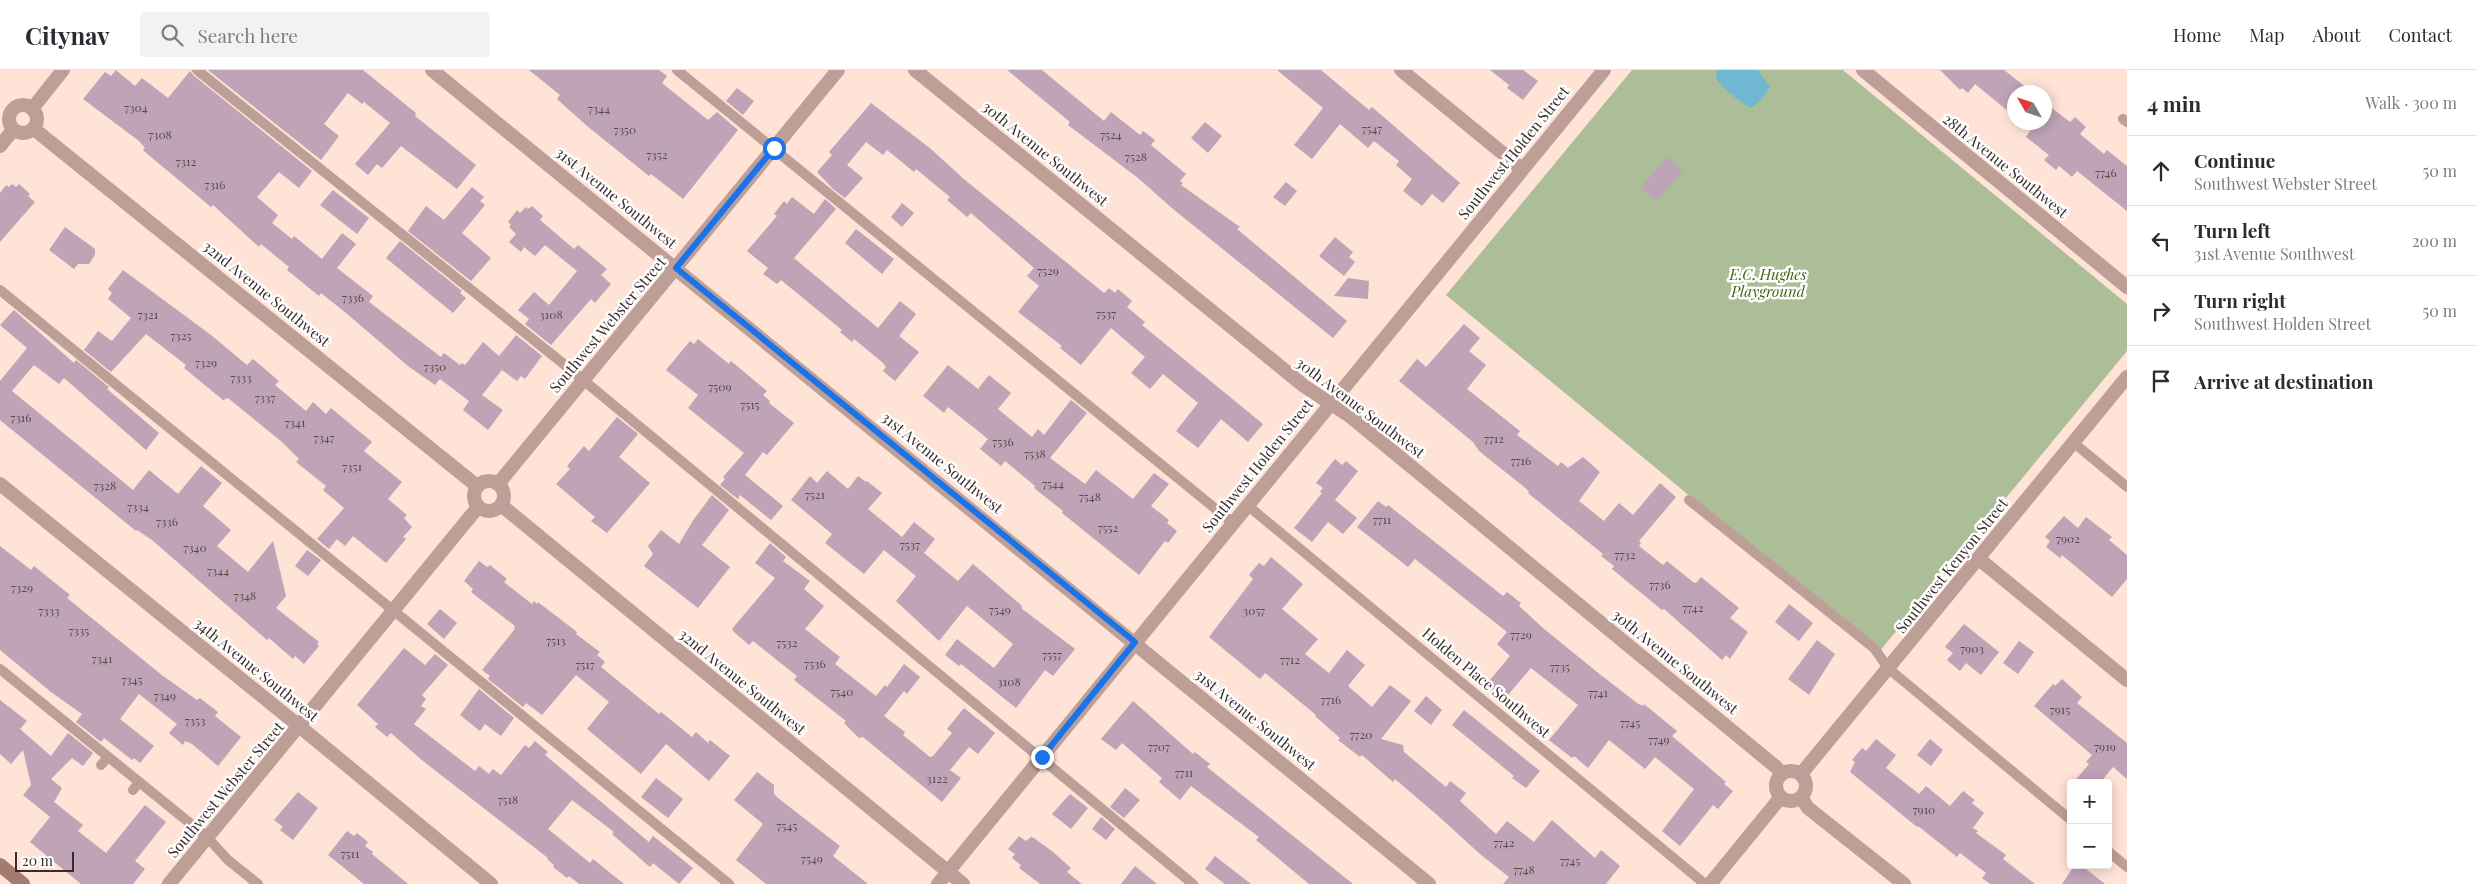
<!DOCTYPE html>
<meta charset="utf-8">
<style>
:root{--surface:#fff;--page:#f2f2f3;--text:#2b2b33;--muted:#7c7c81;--line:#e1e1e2}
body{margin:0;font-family:"Playfair Display",serif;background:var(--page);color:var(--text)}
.controls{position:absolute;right:15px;bottom:15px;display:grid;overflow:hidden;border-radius:5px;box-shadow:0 2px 12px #0003}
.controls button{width:45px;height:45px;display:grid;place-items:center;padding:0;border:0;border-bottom:1px solid var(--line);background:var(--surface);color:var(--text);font:25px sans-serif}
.compass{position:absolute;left:2007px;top:15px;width:45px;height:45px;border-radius:50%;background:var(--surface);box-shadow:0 2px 12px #0003;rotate:309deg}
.scale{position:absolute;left:15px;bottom:12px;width:59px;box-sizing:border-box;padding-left:5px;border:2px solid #392c26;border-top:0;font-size:14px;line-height:18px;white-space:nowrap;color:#392c26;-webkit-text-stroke:4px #fff;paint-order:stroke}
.stop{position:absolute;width:15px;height:15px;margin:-11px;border:4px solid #1a73e8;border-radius:50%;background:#fff}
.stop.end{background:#1a73e8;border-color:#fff;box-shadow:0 1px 5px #0008}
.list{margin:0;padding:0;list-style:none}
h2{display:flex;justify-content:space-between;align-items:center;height:65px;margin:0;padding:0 20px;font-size:21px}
h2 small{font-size:16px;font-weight:400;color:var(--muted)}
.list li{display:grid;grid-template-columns:32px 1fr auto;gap:15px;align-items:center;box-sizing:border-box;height:70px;padding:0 20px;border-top:1px solid var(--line)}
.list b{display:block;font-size:19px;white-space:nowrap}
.list p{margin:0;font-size:16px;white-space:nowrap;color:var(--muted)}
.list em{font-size:16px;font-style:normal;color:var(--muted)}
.icon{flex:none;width:28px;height:28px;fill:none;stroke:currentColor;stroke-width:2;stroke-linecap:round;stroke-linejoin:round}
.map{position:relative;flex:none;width:2127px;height:814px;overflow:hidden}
header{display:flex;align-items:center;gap:30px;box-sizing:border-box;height:70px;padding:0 25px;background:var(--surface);border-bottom:1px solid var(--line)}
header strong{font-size:24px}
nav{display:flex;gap:28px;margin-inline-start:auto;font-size:18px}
.search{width:350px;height:45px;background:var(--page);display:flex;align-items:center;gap:12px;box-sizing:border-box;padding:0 18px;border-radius:5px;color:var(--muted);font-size:19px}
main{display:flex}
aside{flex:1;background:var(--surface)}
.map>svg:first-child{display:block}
</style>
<header>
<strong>Citynav</strong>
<div class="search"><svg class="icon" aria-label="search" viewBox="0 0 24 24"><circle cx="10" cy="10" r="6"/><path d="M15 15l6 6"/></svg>Search here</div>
<nav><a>Home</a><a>Map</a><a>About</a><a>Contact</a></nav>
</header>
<main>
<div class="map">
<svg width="2127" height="814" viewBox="0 0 2127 814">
<rect width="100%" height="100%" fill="#fee3d6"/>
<polygon fill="#abbe97" points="1632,0 1843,0 2127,234 2127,281 1879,582 1446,225"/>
<path fill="#70b7d2" d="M1717 0H1758L1770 17 1760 31 1751 38C1737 30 1726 21 1716 9Z"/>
<g fill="#bfa3b6">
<polygon points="116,0 135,16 142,8 168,28 190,1 193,5 312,101 299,118 279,102 257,127 278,145 272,153 292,169 294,166 322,189 342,163 356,174 337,198 373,226 369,232 441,287 444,283 460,295 462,293 465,295 483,272 499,286 516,265 542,286 525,309 521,306 517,311 502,300 482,325 503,340 488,360 463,340 469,331 440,309 435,315 408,296 346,243 321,223 319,226 287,200 289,197 261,174 259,177 213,135 211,137 145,82 143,80 145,78 139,71 83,29 105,2 111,6"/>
<polygon points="208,0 363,0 416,43 415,46 420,50 476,95 457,119 401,76 382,98 377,94 368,105 355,94 390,53 364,32 362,34 348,23 324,54 339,66 321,90"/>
<polygon points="529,0 659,0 667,6 662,13 708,50 717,42 738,60 683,129 651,104 649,106 587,56 557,29 560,25"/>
<polygon points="1007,0 1042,0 1104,51 1111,42 1140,65 1143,61 1155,70 1151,75 1186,104 1180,111 1183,113 1181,115 1240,157 1237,159 1347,251 1333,268 1173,139 1138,108 1068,55 1070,52"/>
<polygon points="1277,0 1321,0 1369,40 1372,37 1460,113 1443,133 1432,124 1422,136 1403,121 1412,109 1396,95 1399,91 1374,71 1368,78 1340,54 1312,89 1294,75 1323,38"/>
<polygon points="1490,0 1523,0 1538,11 1523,30 1507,18 1509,15"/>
<polygon points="1940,0 2004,0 2032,22 2014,22 2014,46 1975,14 1968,23 1962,18 1960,20"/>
<polygon points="737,18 754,31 743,45 726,31"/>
<polygon points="2044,32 2070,52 2075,47 2086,57 2080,64 2104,84 2107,80 2127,96 2127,141 2077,101 2072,107 2059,96 2056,100 2044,90 2049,85 2026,67 2036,52 2044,52"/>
<polygon points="871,33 931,79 965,110 1104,223 1109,218 1115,223 1118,219 1132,231 1127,237 1145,252 1142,255 1263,354 1248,372 1221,349 1198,378 1176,361 1198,333 1163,304 1150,319 1131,303 1145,287 1111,258 1081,295 1060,278 1062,276 1018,242 1039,216 1027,206 1034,198 971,143 967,147 947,130 950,127 916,99 914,102 887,80 883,85 866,72 847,95 863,108 845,128 833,119 817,102 832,85 829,82"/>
<polygon points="1205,52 1222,66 1208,83 1191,68"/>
<polygon points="1667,87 1683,101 1657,131 1641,117"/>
<polygon points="1286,112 1297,121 1285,136 1273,127"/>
<polygon points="12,114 16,117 19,114 30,124 28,126 35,132 0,172 0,123 6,115 9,117"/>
<polygon points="472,117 484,127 480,131 485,135 462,163 491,188 471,211 408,161 426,136 444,150"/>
<polygon points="333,120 369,148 357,164 320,135"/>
<polygon points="792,127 814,144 825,129 836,139 794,188 878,258 900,231 916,244 899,266 919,282 895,311 883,301 886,297 882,292 854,269 852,272 840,262 842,260 781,210 777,214 763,204 768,198 747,181 777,146 774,144 784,131 787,134"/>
<polygon points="902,133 914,143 902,157 891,147"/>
<polygon points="532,136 543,146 540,150 574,179 578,175 607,199 601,205 611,214 595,233 591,229 551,275 525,254 529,249 518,240 534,222 549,235 577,201 545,175 535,186 524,177 521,182 509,172 516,164 509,157 511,155 508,152 517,140 520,143 526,137 528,139"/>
<polygon points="65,157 95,179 95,185 89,194 78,194 74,199 49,180"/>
<polygon points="856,159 894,189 882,204 845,173"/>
<polygon points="1335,167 1353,182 1349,187 1355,192 1344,206 1319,186"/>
<polygon points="400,171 462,221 460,223 466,228 453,243 386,188"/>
<polygon points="123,200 211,265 247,295 253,289 279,311 275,315 306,341 313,332 326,344 331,338 372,372 364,381 402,412 388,429 407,445 404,448 412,457 403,467 406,469 386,493 353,466 345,476 337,469 329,479 317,469 344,438 323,420 326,416 296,392 299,389 282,372 228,328 223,330 184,298 186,295 146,264 111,302 84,280 98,261 112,271 131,248 108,229 112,223 108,219"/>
<polygon points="1348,208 1369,211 1368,229 1334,226"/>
<polygon points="14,240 74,293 76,290 109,317 107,319 159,363 146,380 64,308 59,314 34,295 12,321 133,420 149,400 178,424 201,396 222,413 203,436 231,460 217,476 248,502 273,471 286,526 276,538 319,572 317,574 319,576 304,594 295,586 293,589 269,568 267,570 152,470 137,460 136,461 0,350 0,311 27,278 0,255"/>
<polygon points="1464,254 1480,268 1469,281 1486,295 1467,319 1520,361 1517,365 1558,396 1561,392 1568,398 1583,387 1600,402 1579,431 1604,451 1619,433 1633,445 1660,413 1676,427 1639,471 1641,473 1639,476 1663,495 1667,491 1693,512 1696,513 1701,507 1739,538 1730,548 1748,562 1730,589 1726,585 1722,590 1664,539 1662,540 1612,499 1614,496 1601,486 1603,484 1528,423 1529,421 1479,381 1473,372 1399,311 1417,289 1426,297"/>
<polygon points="698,269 729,294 731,291 767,321 763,325 770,331 769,333 794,353 767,385 763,382 745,405 783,436 771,450 740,425 738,429 720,415 725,409 723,407 744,383 688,338 698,325 666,300 690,271 694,274"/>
<polygon points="948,295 978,319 989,305 1011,323 998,339 1032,367 1038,359 1044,365 1071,330 1087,343 1050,388 1085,414 1096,400 1133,429 1154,403 1169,414 1151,436 1169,450 1167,453 1177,461 1168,473 1165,471 1139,505 1062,443 1063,441 1034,418 1035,416 1005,391 1001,396 980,379 988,369 948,337 944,343 923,326"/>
<polygon points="617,347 638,364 619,387 650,413 607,463 591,451 595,447 556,414 570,399 567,396 584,376 589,381"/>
<polygon points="1335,389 1342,395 1346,391 1358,401 1335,430 1357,448 1343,464 1328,452 1312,472 1294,458 1322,423 1320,422 1323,418 1316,413"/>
<polygon points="827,401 848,419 858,406 866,412 867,411 882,423 868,439 902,467 914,452 935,469 924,483 958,511 973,494 1022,536 1021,538 1075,579 1053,606 1045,600 1016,638 961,594 959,596 945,585 957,569 994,598 1013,574 967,536 939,571 896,531 916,506 884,480 864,504 825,473 832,464 791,430 810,406 817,413"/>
<polygon points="712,425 729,440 702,475 730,497 698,538 644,496 653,484 648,476 661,460 679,474 694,449"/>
<polygon points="1378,431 1386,437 1388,435 1503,526 1507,522 1521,533 1519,536 1543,558 1597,602 1637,633 1643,636 1644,634 1677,661 1672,666 1726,712 1724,714 1733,721 1718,739 1713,735 1680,776 1662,761 1694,719 1655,687 1645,699 1609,670 1588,698 1574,686 1572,688 1549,670 1578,635 1531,598 1502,632 1484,617 1510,586 1497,574 1507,562 1415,489 1408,497 1357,457"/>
<polygon points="2064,446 2078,458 2086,447 2112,467 2109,470 2127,485 2127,509 2112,527 2062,485 2060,488 2046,477 2050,471 2045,467"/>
<polygon points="770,473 786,487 783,491 810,511 804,519 824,536 805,559 840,587 835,594 876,626 885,615 887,617 904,594 920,607 907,624 904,621 884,646 905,662 903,665 930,687 933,686 952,663 947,659 964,638 995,663 978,684 969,677 950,700 961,708 942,732 863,667 859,668 844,653 846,651 794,610 797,606 753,571 749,575 734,562 732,559 775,508 755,493"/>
<polygon points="0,476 31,500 34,496 70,525 67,528 163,606 197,630 200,628 218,642 215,646 241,667 218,696 192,674 185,671 183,675 169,663 177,654 139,624 120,649 154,676 140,693 134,688 132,690 104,668 101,672 76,652 82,644 51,622 0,580"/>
<polygon points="307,480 321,490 308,506 295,496"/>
<polygon points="1271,487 1303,514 1282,539 1318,569 1305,584 1329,603 1347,580 1365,595 1348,616 1372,637 1390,615 1411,631 1381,669 1403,675 1404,682 1446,717 1450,711 1466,723 1460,731 1496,764 1507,751 1534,772 1552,750 1595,788 1601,780 1620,796 1606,814 1503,814 1509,807 1480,784 1436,744 1395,709 1393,712 1362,685 1360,687 1338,670 1340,668 1315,646 1316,645 1265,603 1260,609 1209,567 1253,509 1249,505 1259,493 1264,496"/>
<polygon points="479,491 487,497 490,495 507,509 504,512 532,534 534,531 537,534 538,532 577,562 576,564 600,582 597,585 605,592 601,597 659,644 661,642 692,667 696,662 708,673 710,670 730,686 709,711 666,674 641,704 587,659 609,632 576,605 542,645 526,633 523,637 488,609 490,606 482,600 514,560 515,556 471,522 473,519 464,511"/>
<polygon points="1789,534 1813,553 1799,571 1775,552"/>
<polygon points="440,539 457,553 444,569 427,554"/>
<polygon points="1964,554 1999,582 1981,605 1966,593 1960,601 1947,590 1953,583 1945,577"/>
<polygon points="1817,570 1835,584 1809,625 1788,609"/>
<polygon points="2019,571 2034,582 2018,604 2003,593"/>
<polygon points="404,578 425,595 435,584 448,595 422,625 426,629 421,636 426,639 414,654 475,701 479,696 489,704 493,699 501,705 525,675 529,678 535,671 548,682 545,685 649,772 653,766 693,798 679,814 653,793 650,797 612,764 614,762 572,730 548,759 590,793 593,789 624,814 579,814 569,806 567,808 553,797 554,795 547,789 548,788 423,691 391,663 387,667 375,657 378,654 357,635"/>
<polygon points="2062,609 2082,627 2077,633 2127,673 2127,709 2113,697 2100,713 2073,713 2089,694 2086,692 2092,685 2034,636 2053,614 2055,616"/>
<polygon points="479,619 514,648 501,666 485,654 480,661 460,645"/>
<polygon points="1426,626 1442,640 1431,655 1414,641"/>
<polygon points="0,630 27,651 20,659 51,686 68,663 93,683 83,696 72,688 51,709 62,718 54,732 83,755 78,761 106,783 145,735 166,752 135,791 145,799 133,814 81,814 30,772 50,747 23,725 31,715 23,680 11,694 0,684"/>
<polygon points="1133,631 1193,684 1195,682 1210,694 1207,697 1353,814 1309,814 1256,770 1259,767 1191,716 1180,730 1159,712 1162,708 1122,673 1116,680 1101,669"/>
<polygon points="1464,640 1540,701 1526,718 1512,708 1514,706 1452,655"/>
<polygon points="1876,669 1896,685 1886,698 1919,724 1926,716 1950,736 1963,721 1975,730 1972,733 1984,743 1973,758 1978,761 1976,763 2006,785 2003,789 2035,814 1990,814 1982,808 1986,803 1960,783 1957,787 1918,756 1917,757 1850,702 1855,692 1852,690 1862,678 1866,681"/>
<polygon points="1930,669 1943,680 1931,696 1917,685"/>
<polygon points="757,702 774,715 774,724 778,728 840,776 833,786 868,814 766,814 736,790 763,754 734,730"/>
<polygon points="656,708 683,729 668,748 641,727"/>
<polygon points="1125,718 1140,730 1124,748 1110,737"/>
<polygon points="298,722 318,738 293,770 280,760 283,757 274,750"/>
<polygon points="1070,724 1088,738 1071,759 1052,744"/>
<polygon points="1101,747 1115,759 1106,770 1092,759"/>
<polygon points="347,761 354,766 357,763 368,772 365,776 373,782 372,784 408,814 364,814 328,785"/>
<polygon points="1019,766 1026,771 1031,767 1034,768 1053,782 1071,798 1067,802 1082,814 1040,814 1019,798 1021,795 1012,788 1015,784 1008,779"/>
<polygon points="1215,786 1251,814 1225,814 1205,799"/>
<polygon points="2081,795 2105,814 2062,814 2074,796 2078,799"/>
<polygon points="1135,796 1157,814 1121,814"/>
</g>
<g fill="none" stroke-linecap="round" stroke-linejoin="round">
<g stroke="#bd9f98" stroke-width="10">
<polyline points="197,0 565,295 1193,814"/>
<polyline points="677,0 1233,453"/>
<polyline points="2123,49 2127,52"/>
<polyline points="0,220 729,814"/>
<polyline points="2074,373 2127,417"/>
<polyline points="1689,430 1874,578 1889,599 2071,750"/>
<polyline points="1247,435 1705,814"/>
<polyline points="0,599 207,767 228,790 258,814"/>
<polyline points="101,695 108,687"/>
<polyline points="133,720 139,712"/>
<polyline points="2108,781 2127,797"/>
</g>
<g stroke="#bd9f98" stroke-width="14">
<polyline points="432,0 1429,814"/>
<polyline points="915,0 1304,316 1351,347 1776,697 1782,704"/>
<polyline points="1401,0 1522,99"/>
<polyline points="1863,0 2127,217"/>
<circle cx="23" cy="49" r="14"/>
<polyline points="32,39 63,0"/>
<polyline points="34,59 477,416"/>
<polyline points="0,76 13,60"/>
<circle cx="489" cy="426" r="15"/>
<polyline points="0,414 299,656 491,814"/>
<polyline points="498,414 838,0"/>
<polyline points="501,435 963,814"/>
<polyline points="1979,489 2127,610"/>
<circle cx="1791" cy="716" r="15"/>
<polyline points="1801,704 2127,307"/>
<polyline points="1801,727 1808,738 1904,814"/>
<polyline points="169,814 478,437"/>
<polyline points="1710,814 1781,727"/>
</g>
<polyline stroke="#bd9f98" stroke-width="14" points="938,814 1604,0"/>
<polyline stroke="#a57b70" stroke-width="14" points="0,795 23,814"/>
</g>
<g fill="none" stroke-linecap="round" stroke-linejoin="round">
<polyline stroke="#1a73e8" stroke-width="6" points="774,78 676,198 1135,572 1042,687"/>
</g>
<g text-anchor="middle" stroke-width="5" stroke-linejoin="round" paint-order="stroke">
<g font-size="12" fill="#5a4a4a">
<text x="136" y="42">7304</text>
<text x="599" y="43">7344</text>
<text x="1372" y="63">7547</text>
<text x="625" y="64">7350</text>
<text x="160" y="69">7308</text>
<text x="1111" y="69">7524</text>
<text x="657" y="89">7352</text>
<text x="1136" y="91">7528</text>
<text x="186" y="96">7312</text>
<text x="2106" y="107">7746</text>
<text x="215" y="119">7316</text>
<text x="1048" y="205">7529</text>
<text x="353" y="232">7336</text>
<text x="1106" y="248">7537</text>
<text x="148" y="249">7321</text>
<text x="551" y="249">3108</text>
<text x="181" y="270">7325</text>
<text x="206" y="297">7329</text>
<text x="435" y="301">7350</text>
<text x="241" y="312">7333</text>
<text x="720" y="321">7509</text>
<text x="265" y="332">7337</text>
<text x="750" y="339">7515</text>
<text x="21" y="352">7316</text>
<text x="295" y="357">7341</text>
<text x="324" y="372">7347</text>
<text x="1494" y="373">7712</text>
<text x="1003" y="376">7536</text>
<text x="1035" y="388">7538</text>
<text x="1521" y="395">7716</text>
<text x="352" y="401">7351</text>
<text x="1053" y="418">7544</text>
<text x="105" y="420">7328</text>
<text x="815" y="429">7521</text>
<text x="1090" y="431">7548</text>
<text x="138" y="441">7334</text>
<text x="1382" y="454">7711</text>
<text x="167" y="456">7336</text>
<text x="1108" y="462">7552</text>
<text x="2068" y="473">7902</text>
<text x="910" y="479">7537</text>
<text x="195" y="482">7340</text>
<text x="1625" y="489">7732</text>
<text x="218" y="505">7344</text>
<text x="1660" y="519">7736</text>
<text x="22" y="522">7329</text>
<text x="245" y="530">7348</text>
<text x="1693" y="542">7742</text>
<text x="1000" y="544">7549</text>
<text x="49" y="545">7333</text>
<text x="1254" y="545">3057</text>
<text x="79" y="565">7335</text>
<text x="1521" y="569">7729</text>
<text x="556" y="575">7513</text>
<text x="787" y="577">7532</text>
<text x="1972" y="583">7903</text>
<text x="1052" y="589">7557</text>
<text x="102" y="593">7341</text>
<text x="1290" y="594">7712</text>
<text x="815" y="598">7536</text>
<text x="585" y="599">7517</text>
<text x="1560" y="601">7735</text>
<text x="132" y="614">7345</text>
<text x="1009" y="616">3108</text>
<text x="842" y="626">7540</text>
<text x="1598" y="627">7741</text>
<text x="165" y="630">7349</text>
<text x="1331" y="634">7716</text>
<text x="2060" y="644">7915</text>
<text x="195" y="655">7353</text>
<text x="1630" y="657">7745</text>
<text x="1361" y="669">7720</text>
<text x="1659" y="674">7749</text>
<text x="1159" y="681">7707</text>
<text x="2105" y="681">7919</text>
<text x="1184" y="707">7711</text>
<text x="937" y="713">3122</text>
<text x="508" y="734">7518</text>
<text x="1924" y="744">7910</text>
<text x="787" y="760">7545</text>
<text x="1504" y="777">7742</text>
<text x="350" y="788">7511</text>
<text x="812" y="793">7549</text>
<text x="1570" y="795">7745</text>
<text x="1524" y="804">7748</text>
</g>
<g font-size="15" fill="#392c26" stroke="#fff">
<text transform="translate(1514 83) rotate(-51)" y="5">Southwest Holden Street</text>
<text transform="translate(1045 84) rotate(39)" y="5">30th Avenue Southwest</text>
<text transform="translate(2005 96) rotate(39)" y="5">28th Avenue Southwest</text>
<text transform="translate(616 128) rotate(39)" y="5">31st Avenue Southwest</text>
<text transform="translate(266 224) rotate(39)" y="5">32nd Avenue Southwest</text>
<text transform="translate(608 255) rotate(-50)" y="5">Southwest Webster Street</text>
<text transform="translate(1360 338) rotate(37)" y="5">30th Avenue Southwest</text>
<text transform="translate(942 393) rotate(39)" y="5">31st Avenue Southwest</text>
<text transform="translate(1258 396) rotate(-51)" y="5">Southwest Holden Street</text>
<text transform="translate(1952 496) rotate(-51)" y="5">Southwest Kenyon Street</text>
<text transform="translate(1675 592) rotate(39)" y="5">30th Avenue Southwest</text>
<text transform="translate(256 600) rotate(39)" y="5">34th Avenue Southwest</text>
<text transform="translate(742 612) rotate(39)" y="5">32nd Avenue Southwest</text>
<text transform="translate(1486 613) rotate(40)" y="5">Holden Place Southwest</text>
<text transform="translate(1255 650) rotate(39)" y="5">31st Avenue Southwest</text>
<text transform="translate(226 720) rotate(-50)" y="5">Southwest Webster Street</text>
</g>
<g font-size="15" font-style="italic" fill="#43620f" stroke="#fff">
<text x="1768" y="210">E.C. Hughes<tspan x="1768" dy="17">Playground</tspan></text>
</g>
</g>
</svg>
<div class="controls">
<button>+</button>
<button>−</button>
</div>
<svg class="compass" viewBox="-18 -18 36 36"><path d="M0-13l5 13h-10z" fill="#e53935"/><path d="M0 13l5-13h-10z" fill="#7c7c81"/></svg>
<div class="scale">20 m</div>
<div class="stop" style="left:774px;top:78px"></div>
<div class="stop end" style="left:1042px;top:687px"></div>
</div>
<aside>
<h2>4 min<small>Walk · 300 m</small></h2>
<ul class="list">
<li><svg class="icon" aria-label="ahead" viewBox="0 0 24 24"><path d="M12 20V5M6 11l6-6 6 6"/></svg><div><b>Continue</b><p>Southwest Webster Street</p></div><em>50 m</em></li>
<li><svg class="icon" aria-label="left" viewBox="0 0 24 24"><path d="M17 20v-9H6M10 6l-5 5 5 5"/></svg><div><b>Turn left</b><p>31st Avenue Southwest</p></div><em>200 m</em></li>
<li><svg class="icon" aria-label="right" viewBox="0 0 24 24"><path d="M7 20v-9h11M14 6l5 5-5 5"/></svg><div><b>Turn right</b><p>Southwest Holden Street</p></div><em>50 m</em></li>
<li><svg class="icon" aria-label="arrive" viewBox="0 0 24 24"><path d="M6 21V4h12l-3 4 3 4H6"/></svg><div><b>Arrive at destination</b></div></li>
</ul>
</aside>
</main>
